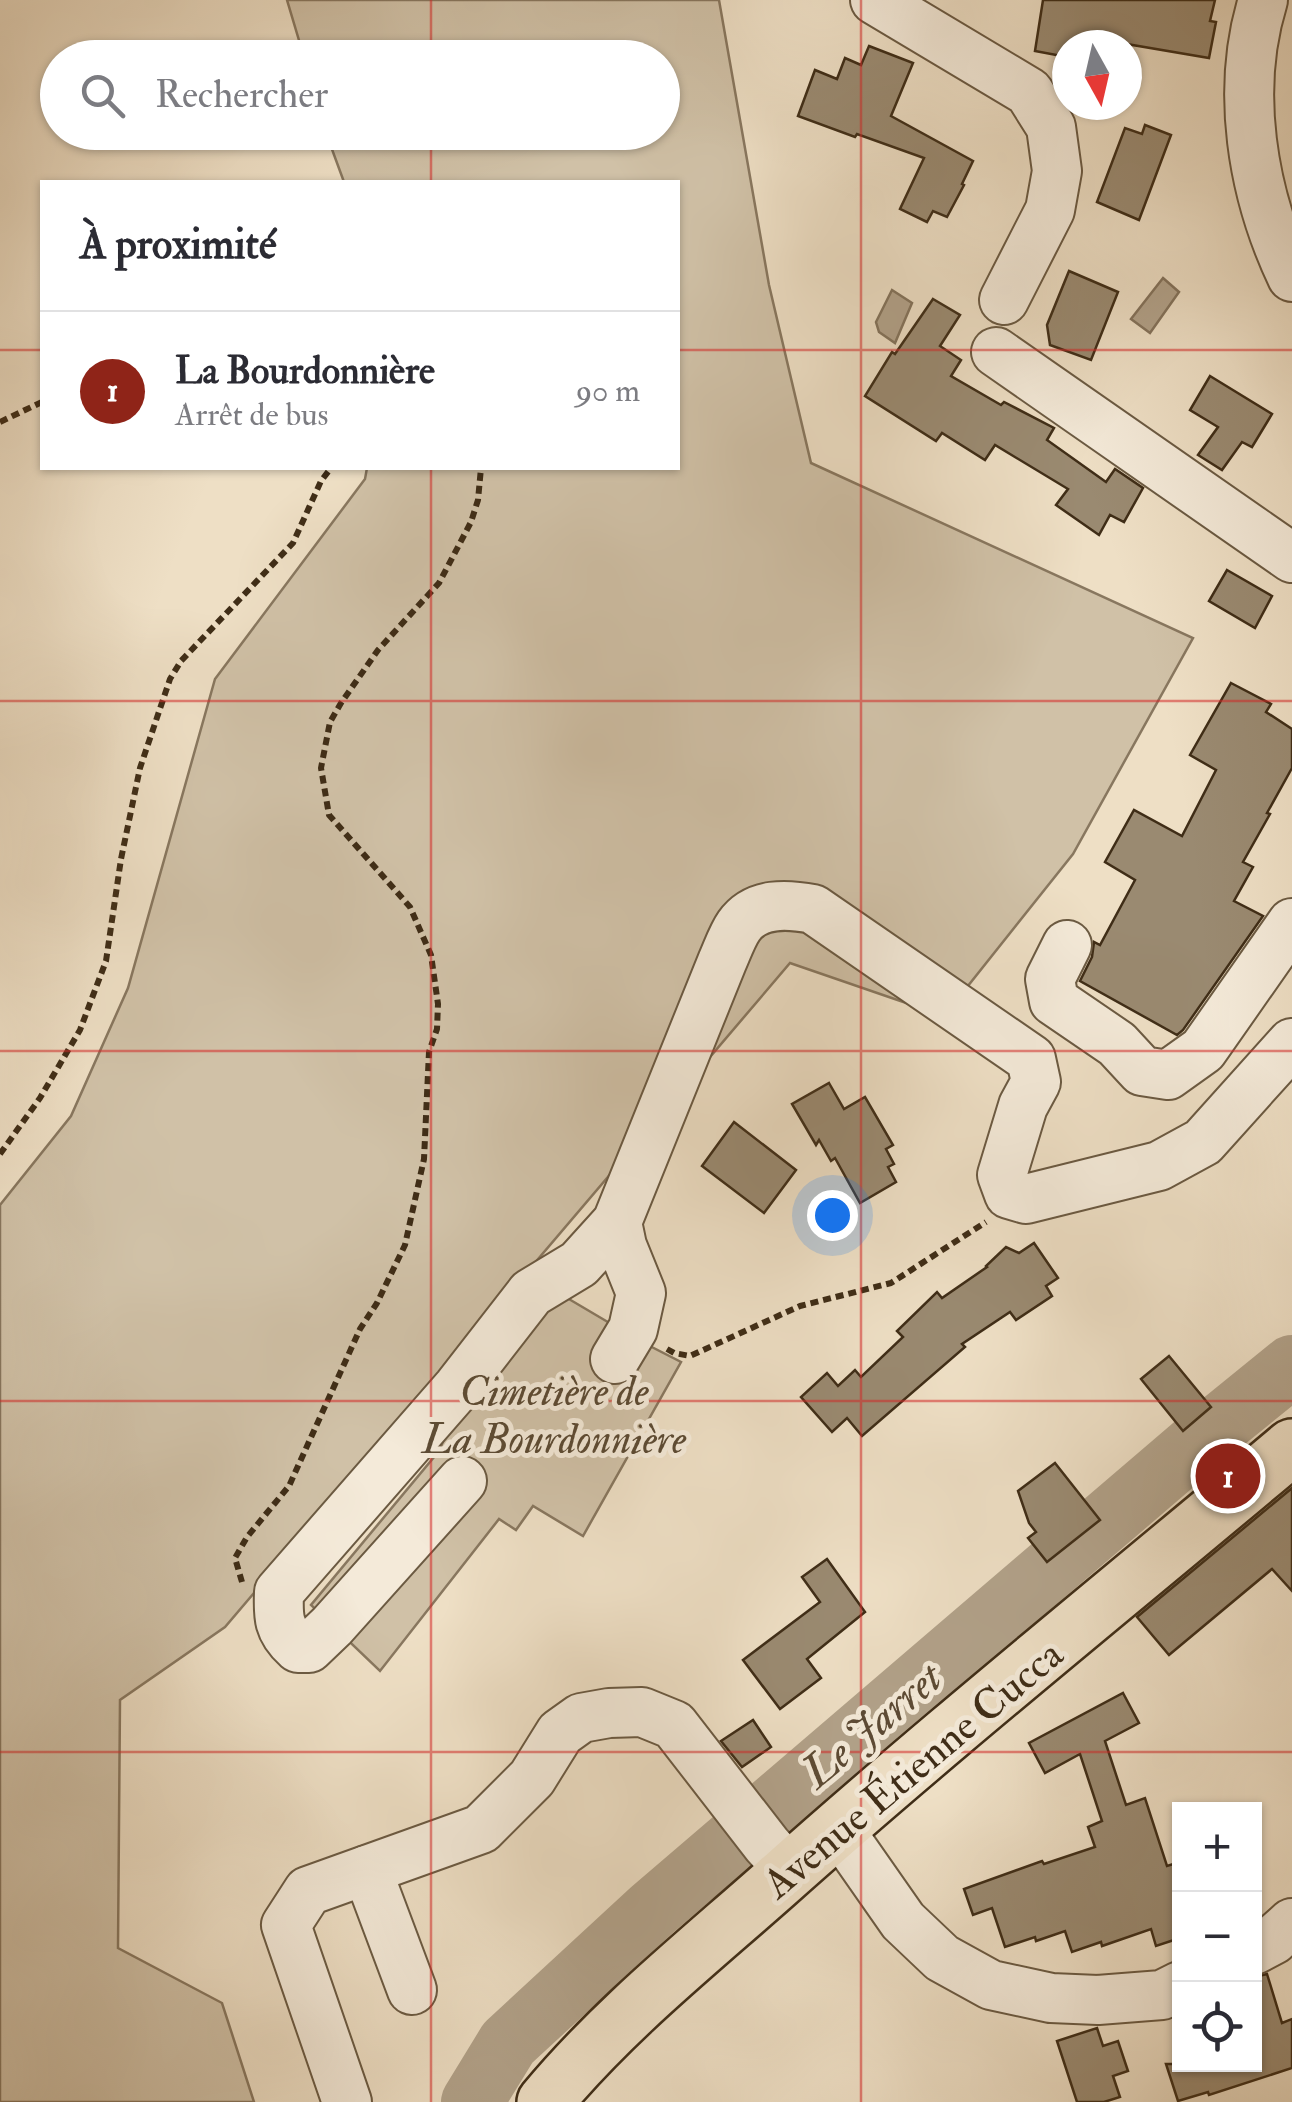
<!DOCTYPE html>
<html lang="fr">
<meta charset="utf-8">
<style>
:root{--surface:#fff;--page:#f2f2f3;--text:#2b2b33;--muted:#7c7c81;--line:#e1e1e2;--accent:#8f2418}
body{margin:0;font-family:"IM FELL Double Pica",serif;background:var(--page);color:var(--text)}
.controls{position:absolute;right:30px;bottom:30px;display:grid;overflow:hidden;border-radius:0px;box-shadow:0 2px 8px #0004}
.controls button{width:90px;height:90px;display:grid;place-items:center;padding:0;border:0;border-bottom:2px solid var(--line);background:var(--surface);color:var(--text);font:50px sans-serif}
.compass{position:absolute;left:1052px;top:30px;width:90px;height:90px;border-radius:50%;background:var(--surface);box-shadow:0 2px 8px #0004;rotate:172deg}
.you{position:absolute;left:832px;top:1215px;width:35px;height:35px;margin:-25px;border:8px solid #fff;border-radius:50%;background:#1a73e8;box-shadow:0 0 0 15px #1a73e833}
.badge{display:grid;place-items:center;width:65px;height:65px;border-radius:50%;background:var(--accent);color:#fff;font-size:32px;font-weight:700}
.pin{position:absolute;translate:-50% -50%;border:5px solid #fff;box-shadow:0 2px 10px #0006}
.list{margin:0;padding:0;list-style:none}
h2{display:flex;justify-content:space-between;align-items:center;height:130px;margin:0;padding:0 40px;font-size:42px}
h2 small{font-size:32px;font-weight:400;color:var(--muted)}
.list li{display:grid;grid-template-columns:65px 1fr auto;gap:30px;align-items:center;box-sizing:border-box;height:160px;padding:0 40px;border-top:2px solid var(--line)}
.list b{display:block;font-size:38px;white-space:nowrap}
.list p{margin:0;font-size:32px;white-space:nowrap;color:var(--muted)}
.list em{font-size:32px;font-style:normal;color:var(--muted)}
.icon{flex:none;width:55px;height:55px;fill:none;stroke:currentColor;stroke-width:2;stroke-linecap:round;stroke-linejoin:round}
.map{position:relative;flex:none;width:1292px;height:2102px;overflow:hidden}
.search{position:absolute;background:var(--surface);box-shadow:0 2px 8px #0004;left:40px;top:40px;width:640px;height:110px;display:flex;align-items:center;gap:25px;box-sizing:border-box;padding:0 35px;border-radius:55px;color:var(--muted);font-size:38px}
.panel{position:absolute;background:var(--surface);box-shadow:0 2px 8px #0004;left:40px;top:180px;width:640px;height:290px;border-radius:0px}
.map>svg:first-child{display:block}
</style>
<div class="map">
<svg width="1292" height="2102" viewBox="0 0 1292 2102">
<rect width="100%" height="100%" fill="#eedfc5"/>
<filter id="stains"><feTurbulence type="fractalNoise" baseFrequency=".002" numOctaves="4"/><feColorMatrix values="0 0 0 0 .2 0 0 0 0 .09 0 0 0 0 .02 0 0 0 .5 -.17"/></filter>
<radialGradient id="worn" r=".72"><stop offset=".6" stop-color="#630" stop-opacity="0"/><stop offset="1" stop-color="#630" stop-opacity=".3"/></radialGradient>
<g fill="#d0c1a7" stroke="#88775f" stroke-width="2.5">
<polygon points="287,0 719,0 769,285 811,463 1193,638 1073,854 944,1016 790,963 225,1627 120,1700 118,1948 222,2003 254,2102 0,2102 0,1205 71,1116 128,988 215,679 365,479 367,468 678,468 678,182 344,182 326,133 662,132 662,58 304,57"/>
<polygon points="557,1292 640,1341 681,1362 583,1536 533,1506 516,1530 499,1519 380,1671 311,1605 439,1451 447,1432"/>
</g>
<g fill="#b2a28a" stroke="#84735c" stroke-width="2.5">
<polygon points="1163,278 1179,292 1150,333 1131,319"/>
<polygon points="892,290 912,303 895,343 879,332 876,322"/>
</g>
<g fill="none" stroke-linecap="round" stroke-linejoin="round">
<polyline stroke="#b2a28a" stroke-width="62" points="472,2102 508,2043 652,1910 1202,1439 1292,1366"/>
</g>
<g fill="#9a8a71" stroke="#3f2d17" stroke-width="2.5">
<polygon points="1043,0 1215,0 1210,21 1216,22 1209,58 1103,40 1102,45 1067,45 1067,57 1035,51"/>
<polygon points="869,46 913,63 891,116 973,161 962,184 964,185 947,217 933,211 927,222 900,209 924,158 857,134 855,137 798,116 815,70 837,79 845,58 861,65"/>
<polygon points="1145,125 1171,135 1139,220 1097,202 1125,128 1142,134"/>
<polygon points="1069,271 1118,292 1091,360 1050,345 1047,325"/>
<polygon points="933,299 960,315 940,346 961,360 951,376 1001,405 1004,402 1054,428 1047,440 1106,482 1115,469 1143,488 1124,522 1110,515 1099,535 1056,505 1068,489 995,445 985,460 942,433 936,441 865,396 892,352 895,354"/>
<polygon points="1210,376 1272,414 1252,447 1242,442 1222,470 1198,455 1218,427 1190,410"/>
<polygon points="1227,570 1272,596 1255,628 1209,601"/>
<polygon points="1231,683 1271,704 1266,712 1292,729 1292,768 1267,813 1270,814 1243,862 1253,867 1234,901 1263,916 1183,1030 1177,1035 1080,981 1092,957 1094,942 1100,945 1135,880 1105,862 1134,810 1182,836 1216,770 1190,755"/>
<polygon points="829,1083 844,1109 865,1097 893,1145 886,1149 894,1164 888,1167 896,1182 860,1203 835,1158 831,1161 819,1140 816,1145 792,1104"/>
<polygon points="734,1122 796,1170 764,1213 702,1166"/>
<polygon points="1034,1243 1058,1278 1046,1286 1052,1296 1016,1320 1010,1312 962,1344 965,1347 862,1436 847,1418 832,1432 801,1397 827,1373 838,1386 855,1370 861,1377 903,1337 897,1331 937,1292 942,1298 987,1267 986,1266 1006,1247 1019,1253"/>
<polygon points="1169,1356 1211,1407 1183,1431 1141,1379"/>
<polygon points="1055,1463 1100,1520 1047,1562 1028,1538 1036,1532 1029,1523 1018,1491"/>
<polygon points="1292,1488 1292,1591 1272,1569 1169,1655 1137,1617"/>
<polygon points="827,1559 865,1612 807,1659 821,1678 780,1709 743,1660 820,1602 802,1577"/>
<polygon points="1123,1693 1139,1723 1105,1741 1126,1805 1145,1798 1167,1866 1180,1862 1180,1938 1156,1946 1151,1929 1102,1946 1101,1942 1072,1952 1065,1931 1036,1941 1035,1937 1005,1947 992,1908 973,1915 964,1889 1042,1861 1044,1864 1095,1847 1088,1827 1102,1821 1080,1754 1045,1773 1029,1743"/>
<polygon points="753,1720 771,1747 742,1767 721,1741"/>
<polygon points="1267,1974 1282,2023 1292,2019 1292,2068 1209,2095 1208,2092 1178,2101 1166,2064 1254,2064 1254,1977"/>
<polygon points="1097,2028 1103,2046 1118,2041 1128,2071 1113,2076 1120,2097 1104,2102 1077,2102 1057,2041"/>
</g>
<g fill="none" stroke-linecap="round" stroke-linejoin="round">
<defs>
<g id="minor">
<polyline points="875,0 1029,92 1051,127 1057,171 1050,210 1004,300"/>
<path d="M1263 0C1235 90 1252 193 1292 277"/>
<polyline points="996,352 1292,558"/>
<polyline points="1067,945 1050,979 1054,1001 1117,1044 1142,1071 1168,1075 1203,1050 1292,923"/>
<polyline points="615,1359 633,1329 641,1293 622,1246 617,1222"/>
<path d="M462 1481 332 1626 309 1648H298C278 1630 278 1617 279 1592L458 1387 531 1293 579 1264 617 1222 722 962C727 951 732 936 739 926 756 902 787 904 813 909L1031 1059 1036 1082 1023 1106 1002 1175 1009 1194 1026 1199 1159 1166 1203 1142 1292 1043"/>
<polyline points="838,1828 903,1921 942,1958 991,1985 1051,1998 1098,2000 1162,1995 1180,1986"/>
<polyline points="367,1870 412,1990"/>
<polyline points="1254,1950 1273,1940 1292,1923"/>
<polyline points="347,2102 286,1925 308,1891 481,1829 532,1778 560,1733 581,1718 609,1713 642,1712 674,1725 767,1845 790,1870"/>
</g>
<path id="major" d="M545 2102C613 2020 697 1953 776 1883 944 1733 1120 1592 1292 1447"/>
</defs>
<use href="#minor" stroke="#6b5a42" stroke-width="52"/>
<use href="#major" stroke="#3f2d17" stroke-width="60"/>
<g stroke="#3f2d17" stroke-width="6" stroke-dasharray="8 5" stroke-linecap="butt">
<polyline points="0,422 42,402"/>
<polyline points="0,1154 40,1098 80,1030 106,961 121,859 140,768 170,679 181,661 293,543 321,481 331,468"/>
<polyline points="667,1349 674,1353 690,1356 800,1306 891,1283 986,1222"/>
<polyline points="242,1582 235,1558 247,1537 289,1486 360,1329 377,1303 405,1245 424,1159 429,1052 437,1029 438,1004 431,955 410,907 329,815 321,768 330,722 341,703 378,650 439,583 471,522 478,500 481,468"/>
</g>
<use href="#minor" stroke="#f4ead9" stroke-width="48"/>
<use href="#major" stroke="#eedfc5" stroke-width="55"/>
</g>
<path fill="none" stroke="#d62828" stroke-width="2.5" stroke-opacity="0.55" d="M431 0V58M861 0V2102M431 132V182M0 350H42M678 350H1292M431 468V2102M0 701H1292M0 1051H1292M0 1401H1292M0 1752H1292"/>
<g text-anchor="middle" stroke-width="10" stroke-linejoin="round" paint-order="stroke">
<g font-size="42" font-style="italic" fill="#5c4b34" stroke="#f4ead9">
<text x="554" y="1405">Cimetière de<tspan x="554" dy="48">La Bourdonnière</tspan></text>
</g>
<g font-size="42" fill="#3f2d17" stroke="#f4ead9">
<text transform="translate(912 1768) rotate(-40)" y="15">Avenue Étienne Cucca</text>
</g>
<g font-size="45" font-style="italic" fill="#5c4a34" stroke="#f4ead9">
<text transform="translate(871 1724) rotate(-40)" y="16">Le Jarret</text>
</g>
</g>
<rect width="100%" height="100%" filter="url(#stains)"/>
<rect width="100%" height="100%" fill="url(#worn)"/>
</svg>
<div class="controls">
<button>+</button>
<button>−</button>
<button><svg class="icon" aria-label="locate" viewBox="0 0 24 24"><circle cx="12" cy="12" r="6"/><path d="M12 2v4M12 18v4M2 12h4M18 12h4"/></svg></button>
</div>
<svg class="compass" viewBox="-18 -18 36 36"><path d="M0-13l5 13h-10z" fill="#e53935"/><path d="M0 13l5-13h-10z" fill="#7c7c81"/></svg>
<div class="you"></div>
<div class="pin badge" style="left:1228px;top:1476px">1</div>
<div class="search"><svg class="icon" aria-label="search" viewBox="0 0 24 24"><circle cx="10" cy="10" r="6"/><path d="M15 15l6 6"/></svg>Rechercher</div>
<section class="panel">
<h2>À proximité<small></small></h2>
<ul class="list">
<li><span class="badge">1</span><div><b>La Bourdonnière</b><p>Arrêt de bus</p></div><em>90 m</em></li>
</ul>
</section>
</div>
